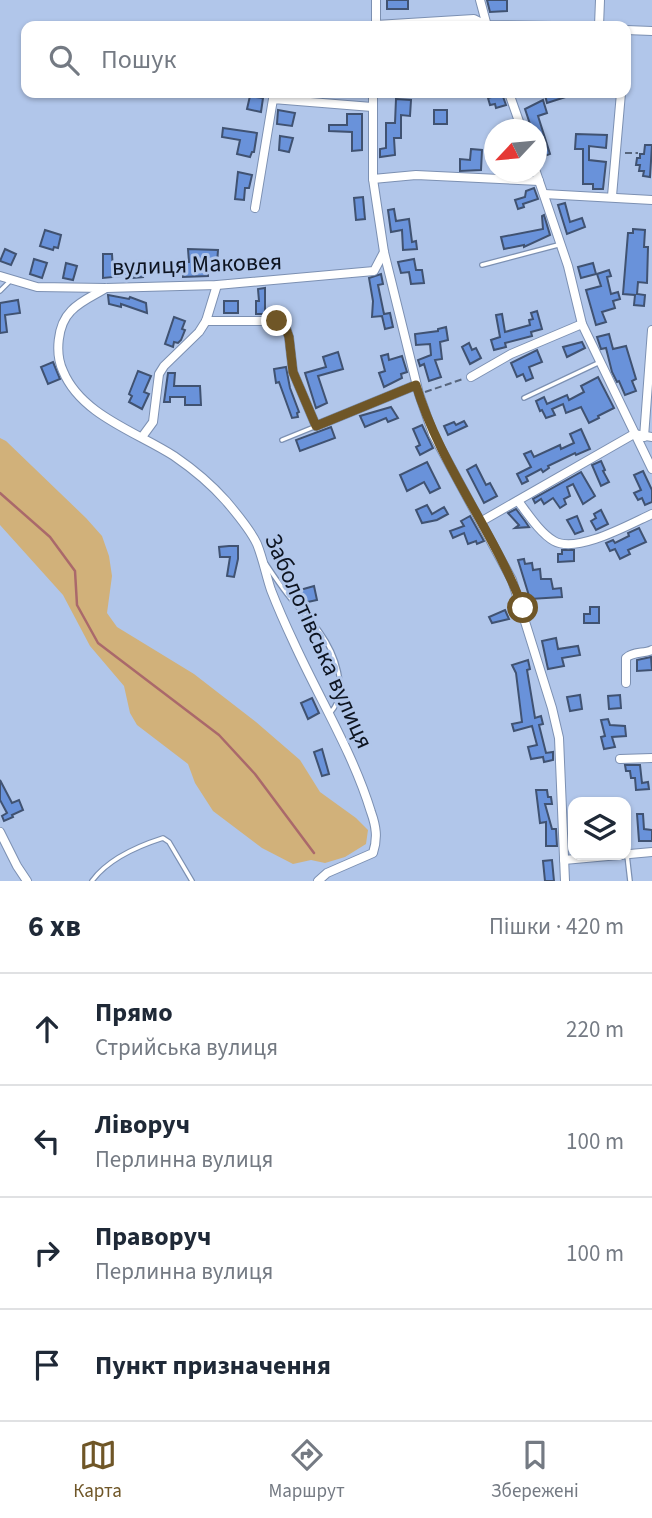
<!DOCTYPE html>
<html lang="uk">
<meta charset="utf-8">
<style>
:root{--surface:#fff;--page:#f2f2f3;--text:#1f2937;--muted:#747a83;--line:#e0e1e3;--accent:#6f5627}
body{margin:0;font-family:"Source Sans 3",sans-serif;background:var(--page);color:var(--text)}
.controls{position:absolute;right:21px;bottom:21px;display:grid;overflow:hidden;border-radius:14px;box-shadow:0 2px 5px #0004}
.controls button{width:63px;height:63px;display:grid;place-items:center;padding:0;border:0;border-bottom:2px solid var(--line);background:var(--surface);color:var(--text);font:35px sans-serif}
.compass{position:absolute;left:484px;top:119px;width:63px;height:63px;border-radius:50%;background:var(--surface);box-shadow:0 2px 5px #0004;rotate:244deg}
.stop{position:absolute;width:21px;height:21px;margin:-16px;border:5px solid #6f5627;border-radius:50%;background:#fff}
.stop.end{background:#6f5627;border-color:#fff;box-shadow:0 2px 7px #0008}
.list{margin:0;padding:0;list-style:none}
h2{display:flex;justify-content:space-between;align-items:center;height:91px;margin:0;padding:0 28px;font-size:30px}
h2 small{font-size:23px;font-weight:400;color:var(--muted)}
.list li{display:grid;grid-template-columns:46px 1fr auto;gap:21px;align-items:center;box-sizing:border-box;height:112px;padding:0 28px;border-top:2px solid var(--line)}
.list b{display:block;font-size:26px;white-space:nowrap}
.list p{margin:0;font-size:23px;white-space:nowrap;color:var(--muted)}
.list em{font-size:23px;font-style:normal;color:var(--muted)}
.icon{flex:none;width:38px;height:38px;fill:none;stroke:currentColor;stroke-width:2;stroke-linecap:round;stroke-linejoin:round}
.map{position:relative;flex:none;width:652px;height:881px;overflow:hidden}
.search{position:absolute;background:var(--surface);box-shadow:0 2px 5px #0004;left:21px;right:21px;top:21px;height:77px;display:flex;align-items:center;gap:18px;box-sizing:border-box;padding:0 24px;border-radius:14px;color:var(--muted);font-size:26px}
.sheet{height:539px;background:var(--surface)}
nav{display:flex;justify-content:space-around;align-items:center;box-sizing:border-box;height:98px;border-top:2px solid var(--line);background:var(--surface);font-size:19px;color:var(--muted)}
nav a{display:grid;justify-items:center;gap:4px}
nav .on{color:var(--accent)}
.map>svg:first-child{display:block}
</style>
<div class="map">
<svg width="652" height="881" viewBox="0 0 652 881">
<rect width="100%" height="100%" fill="#b1c6ea"/>
<polygon fill="#d1b17a" points="0,438 6,441 86,518 102,536 109,556 112,576 107,613 117,627 194,674 256,722 300,760 320,792 356,818 368,830 366,844 345,857 325,863 311,860 293,864 262,848 213,811 195,783 188,764 137,725 130,713 124,686 90,646 63,595 0,525"/>
<g fill="none" stroke-linecap="round" stroke-linejoin="round">
<polyline stroke="#aa696b" stroke-width="2.5" points="0,493 50,537 75,571 77,605 98,643 219,735 255,774 314,853"/>
</g>
<g fill="#6992da" stroke="#405271" stroke-width="2">
<rect x="387" y="0" width="21" height="9"/>
<polygon points="487,0 507,0 507,11 490,12"/>
<polygon points="552,93 575,93 575,94 547,103 545,95"/>
<polygon points="502,94 506,105 496,108 495,104 490,105 488,98"/>
<polygon points="250,96 263,98 261,112 247,109"/>
<polygon points="396,99 411,100 410,116 401,115 401,138 394,138 395,155 380,157 380,149 386,148 386,123 395,123"/>
<polygon points="543,100 547,113 538,116 550,154 542,157 536,142 536,130 532,130 525,109"/>
<polygon points="278,110 295,113 292,126 277,124"/>
<rect x="434" y="110" width="13" height="14"/>
<polygon points="347,114 362,114 362,150 352,151 352,132 329,131 329,125 347,125"/>
<polygon points="223,128 257,133 254,152 252,152 250,157 237,154 240,140 222,137"/>
<polygon points="576,134 607,135 606,148 589,146 589,160 606,162 603,189 593,189 593,184 583,184 583,149 575,149"/>
<polygon points="280,136 293,138 289,152 279,150"/>
<polygon points="645,145 652,145 650,177 643,176 644,171 639,171 640,165 636,165 637,158 640,158 640,154 644,154"/>
<polygon points="471,149 482,150 481,170 460,171 460,159 470,160"/>
<polygon points="238,172 252,175 249,188 245,188 244,200 235,199"/>
<polygon points="534,188 538,199 523,204 524,207 518,209 515,200 525,197 526,191"/>
<polygon points="363,197 365,219 356,220 354,198"/>
<polygon points="565,203 570,222 582,218 585,227 567,234 558,205"/>
<polygon points="394,209 396,221 409,219 412,242 416,241 417,249 403,250 402,230 391,232 388,210"/>
<polygon points="544,215 550,235 524,247 524,245 504,249 501,237 543,229 542,216"/>
<polygon points="633,229 645,230 644,247 648,247 647,283 638,282 637,294 645,295 644,306 634,305 635,295 623,294 628,233 633,233"/>
<polygon points="45,230 61,235 58,248 54,247 53,250 40,246"/>
<polygon points="5,249 16,254 11,265 0,261"/>
<polygon points="188,249 218,250 217,264 208,263 208,276 183,277 183,262 189,262"/>
<polygon points="103,254 112,254 113,271 141,266 143,277 133,278 133,275 103,278"/>
<polygon points="34,259 47,263 42,278 30,274"/>
<polygon points="414,259 416,270 422,270 424,283 411,284 409,272 401,273 398,262"/>
<polygon points="66,263 77,266 73,280 63,278"/>
<polygon points="593,263 596,274 581,278 578,267"/>
<polygon points="609,270 611,276 607,277 611,294 618,292 620,299 613,301 615,308 602,312 606,322 596,325 586,290 601,286 597,274"/>
<polygon points="381,274 383,284 378,285 384,314 390,313 393,327 385,329 382,316 372,317 373,301 369,278"/>
<polygon points="265,288 265,314 256,314 256,301 259,301 258,289"/>
<polygon points="108,295 129,299 130,297 146,303 147,313 121,304 121,307 109,304"/>
<polygon points="18,300 20,313 5,315 7,332 0,333 0,303"/>
<rect x="224" y="301" width="14" height="12"/>
<polygon points="537,311 542,329 531,332 532,336 505,343 506,347 494,350 491,340 500,337 496,315 502,314 505,332 530,325 529,320 533,319 531,313"/>
<polygon points="174,317 185,321 182,329 185,330 181,340 178,343 174,342 173,347 165,344"/>
<polygon points="446,327 448,340 440,342 442,359 435,360 441,377 429,381 424,364 420,366 418,360 431,355 430,344 416,345 415,334 438,331 438,329"/>
<polygon points="609,334 613,349 626,346 636,379 632,381 636,391 625,395 619,381 617,382 612,372 606,348 601,349 597,337"/>
<polygon points="582,342 585,348 567,357 563,347"/>
<polygon points="469,343 472,350 476,348 481,358 470,364 462,347"/>
<polygon points="537,350 542,362 529,367 533,378 526,381 523,374 517,377 511,363"/>
<polygon points="338,352 343,369 318,376 327,403 316,408 305,373 326,367 323,357"/>
<polygon points="388,354 389,360 402,356 407,372 401,374 402,378 384,387 379,373 385,371 381,356"/>
<polygon points="53,362 60,379 48,384 41,367"/>
<polygon points="286,367 290,388 299,412 297,413 298,417 292,418 279,382 276,383 274,369"/>
<polygon points="138,371 151,376 144,392 149,394 142,409 129,402 132,396 129,394"/>
<polygon points="168,373 175,373 174,386 200,386 201,405 185,405 185,397 170,397 170,402 164,402"/>
<polygon points="598,377 614,408 598,416 599,418 589,423 581,407 566,413 563,404 552,409 555,415 546,418 542,410 540,411 536,401 544,397 547,404 567,395 569,400 584,392 581,386"/>
<polygon points="391,407 398,418 388,422 386,418 365,427 360,416"/>
<polygon points="464,421 467,426 448,435 444,426 454,422 456,425"/>
<polygon points="422,425 433,448 420,455 416,447 420,445 413,429"/>
<polygon points="331,427 335,438 300,451 296,440"/>
<polygon points="581,429 590,449 576,455 575,453 548,466 549,468 543,472 541,469 526,477 528,481 522,484 517,474 531,467 524,454 531,451 534,457 560,445 561,449 574,443 570,434"/>
<polygon points="601,461 605,470 603,471 609,482 601,486 592,465"/>
<polygon points="427,462 440,488 430,493 424,482 407,491 400,475"/>
<polygon points="476,465 486,485 490,483 497,496 484,503 467,470"/>
<polygon points="643,471 652,490 652,502 645,505 642,498 638,500 634,493 641,490 634,475"/>
<polygon points="581,472 595,496 583,504 573,484 567,487 570,496 564,499 566,504 560,508 553,498 544,504 541,499 535,503 533,499"/>
<polygon points="427,505 432,514 444,507 448,514 437,520 422,523 416,510"/>
<polygon points="516,509 525,521 529,527 515,528 519,525 508,513"/>
<polygon points="601,510 608,524 596,530 591,521 596,518 594,514"/>
<polygon points="470,516 484,541 477,544 476,541 468,544 464,533 453,538 450,531 464,526 461,521"/>
<polygon points="577,516 583,531 575,534 567,520"/>
<polygon points="639,528 646,542 628,550 630,554 620,559 615,549 610,551 606,543 613,540 615,543 629,536 628,533"/>
<polygon points="229,546 238,546 238,559 234,577 227,576 230,557 220,557 219,547"/>
<polygon points="562,550 574,550 574,561 558,562 558,554 562,554"/>
<polygon points="524,559 525,564 532,563 533,570 540,569 541,579 551,579 553,589 561,588 562,597 530,599 518,560"/>
<polygon points="314,586 317,600 303,603 300,590"/>
<polygon points="590,607 599,607 599,623 584,623 584,614 590,614"/>
<polygon points="505,610 509,619 492,623 489,617"/>
<polygon points="556,638 558,649 578,646 580,655 562,658 564,666 548,669 542,641"/>
<polygon points="651,657 652,670 637,671 637,660"/>
<polygon points="528,660 530,669 527,670 535,718 541,716 543,724 539,725 546,753 553,752 553,760 544,762 543,757 531,759 528,747 537,745 532,726 514,731 512,724 522,722 516,673 512,665"/>
<polygon points="580,695 582,709 570,711 567,697"/>
<polygon points="620,695 621,708 609,709 608,696"/>
<polygon points="312,698 319,713 308,719 301,703"/>
<polygon points="608,719 610,725 625,726 626,736 612,737 615,747 604,749 601,737 605,736 601,720"/>
<polygon points="322,749 329,774 322,776 314,752"/>
<polygon points="625,765 640,765 642,783 648,782 649,789 636,790 635,778 631,778 630,771 626,771"/>
<polygon points="0,780 12,803 19,800 23,810 12,815 13,817 4,821 2,816 7,813 0,800"/>
<polygon points="536,790 547,790 548,797 551,797 552,804 545,804 552,829 556,829 557,846 546,846 546,822 540,823"/>
<polygon points="637,814 643,814 644,829 652,830 652,841 639,841"/>
<polygon points="552,860 554,881 545,881 543,861"/>
</g>
<g fill="none" stroke-linecap="round" stroke-linejoin="round">
<defs>
<g id="service">
<polyline points="482,265 558,245"/>
<polyline points="0,291 10,281"/>
<polyline points="524,398 598,363"/>
<polyline points="282,440 314,427"/>
<path d="M266 564C274 576 282 588 291 599 300 611 312 620 320 632 335 653 350 690 331 712"/>
<polyline points="627,855 630,881"/>
<path d="M92 881C108 859 138 846 163 838L169 842 192 881"/>
</g>
<g id="minor">
<polyline points="376,0 376,26"/>
<polyline points="480,0 487,26"/>
<polyline points="376,25 474,19 486,25 553,26"/>
<polyline points="599,26 600,0"/>
<polyline points="626,30 652,31"/>
<polyline points="373,93 373,179 384,252 419,394 433,434 512,580 552,708 559,738 565,881"/>
<polyline points="509,93 522,130"/>
<polyline points="536,172 568,266 582,324 652,469"/>
<polyline points="373,179 416,175 539,181"/>
<polyline points="544,194 652,200"/>
<polyline points="612,196 621,93"/>
<polyline points="255,208 273,99 372,107"/>
<polyline points="0,276 37,287 106,288 217,285 374,271 384,252"/>
<path d="M106 288C95 295 80 301 71 311 57 325 55 354 63 371 81 415 137 432 174 456 193 469 211 484 226 501 237 514 250 529 257 544 263 559 266 575 271 590 278 608 286 626 294 643 320 700 353 753 371 812 376 826 378 838 373 853L327 873 318 881"/>
<polyline points="206,321 277,321 285,325 289,337 293,372 316,426 416,385"/>
<polyline points="471,377 511,354 582,324"/>
<polyline points="142,437 153,422 159,374 164,366 199,332 206,321 217,285"/>
<polyline points="644,437 652,330"/>
<path d="M518 501C528 514 540 533 554 541 577 554 630 524 652 514"/>
<polyline points="482,521 634,434 652,437"/>
<path d="M626 683V658C633 651 644 654 652 650"/>
<polyline points="620,759 652,758"/>
<polyline points="0,832 17,866 27,881"/>
<polyline points="564,860 652,852"/>
</g>
</defs>
<use href="#service" stroke="#7c90b2" stroke-width="6"/>
<use href="#minor" stroke="#7c90b2" stroke-width="10"/>
<g stroke="#57657c" stroke-width="2" stroke-dasharray="7 3.5" stroke-linecap="butt">
<polyline points="253,93 265,97"/>
<polyline points="625,153 638,153"/>
<polyline points="425,392 463,379"/>
</g>
<use href="#service" stroke="#fff" stroke-width="3.5"/>
<use href="#minor" stroke="#fff" stroke-width="8"/>
</g>
<g fill="none" stroke-linecap="round" stroke-linejoin="round">
<path stroke="#6f5627" stroke-width="9" d="M277 321 285 326 289 337 293 372 316 426 416 385C440 465 494 531 523 608"/>
</g>
<g text-anchor="middle" stroke-width="6" stroke-linejoin="round" paint-order="stroke">
<g font-size="24" fill="#0d1421" stroke="#b1c6ea">
<text transform="translate(197 264) rotate(-2)" y="8">вулиця Маковея</text>
<text transform="translate(319 641) rotate(66)" y="8">Заболотівська вулиця</text>
</g>
</g>
</svg>
<div class="controls">
<button><svg class="icon" aria-label="layers" viewBox="0 0 24 24"><path d="M12 4l9 5-9 5-9-5zM3 14l9 5 9-5"/></svg></button>
</div>
<svg class="compass" viewBox="-18 -18 36 36"><path d="M0-13l5 13h-10z" fill="#e53935"/><path d="M0 13l5-13h-10z" fill="#747a83"/></svg>
<div class="stop" style="left:523px;top:608px"></div>
<div class="stop end" style="left:277px;top:321px"></div>
<div class="search"><svg class="icon" aria-label="search" viewBox="0 0 24 24"><circle cx="10" cy="10" r="6"/><path d="M15 15l6 6"/></svg>Пошук</div>
</div>
<section class="sheet">
<h2>6 хв<small>Пішки · 420 m</small></h2>
<ul class="list">
<li><svg class="icon" aria-label="ahead" viewBox="0 0 24 24"><path d="M12 20V5M6 11l6-6 6 6"/></svg><div><b>Прямо</b><p>Стрийська вулиця</p></div><em>220 m</em></li>
<li><svg class="icon" aria-label="left" viewBox="0 0 24 24"><path d="M17 20v-9H6M10 6l-5 5 5 5"/></svg><div><b>Ліворуч</b><p>Перлинна вулиця</p></div><em>100 m</em></li>
<li><svg class="icon" aria-label="right" viewBox="0 0 24 24"><path d="M7 20v-9h11M14 6l5 5-5 5"/></svg><div><b>Праворуч</b><p>Перлинна вулиця</p></div><em>100 m</em></li>
<li><svg class="icon" aria-label="arrive" viewBox="0 0 24 24"><path d="M6 21V4h12l-3 4 3 4H6"/></svg><div><b>Пункт призначення</b></div></li>
</ul>
</section>
<nav>
<a class="on"><svg class="icon" aria-label="map" viewBox="0 0 24 24"><path d="M3 6l6-2 6 2 6-2v14l-6 2-6-2-6 2zM9 4v14M15 6v14"/></svg>Карта</a>
<a><svg class="icon" aria-label="directions" viewBox="0 0 24 24"><path d="M12 3l9 9-9 9-9-9zM9 14v-3h6M13 9l2 2-2 2"/></svg>Маршрут</a>
<a><svg class="icon" aria-label="saved" viewBox="0 0 24 24"><path d="M7 4h10v16l-5-4-5 4z"/></svg>Збережені</a>
</nav>
